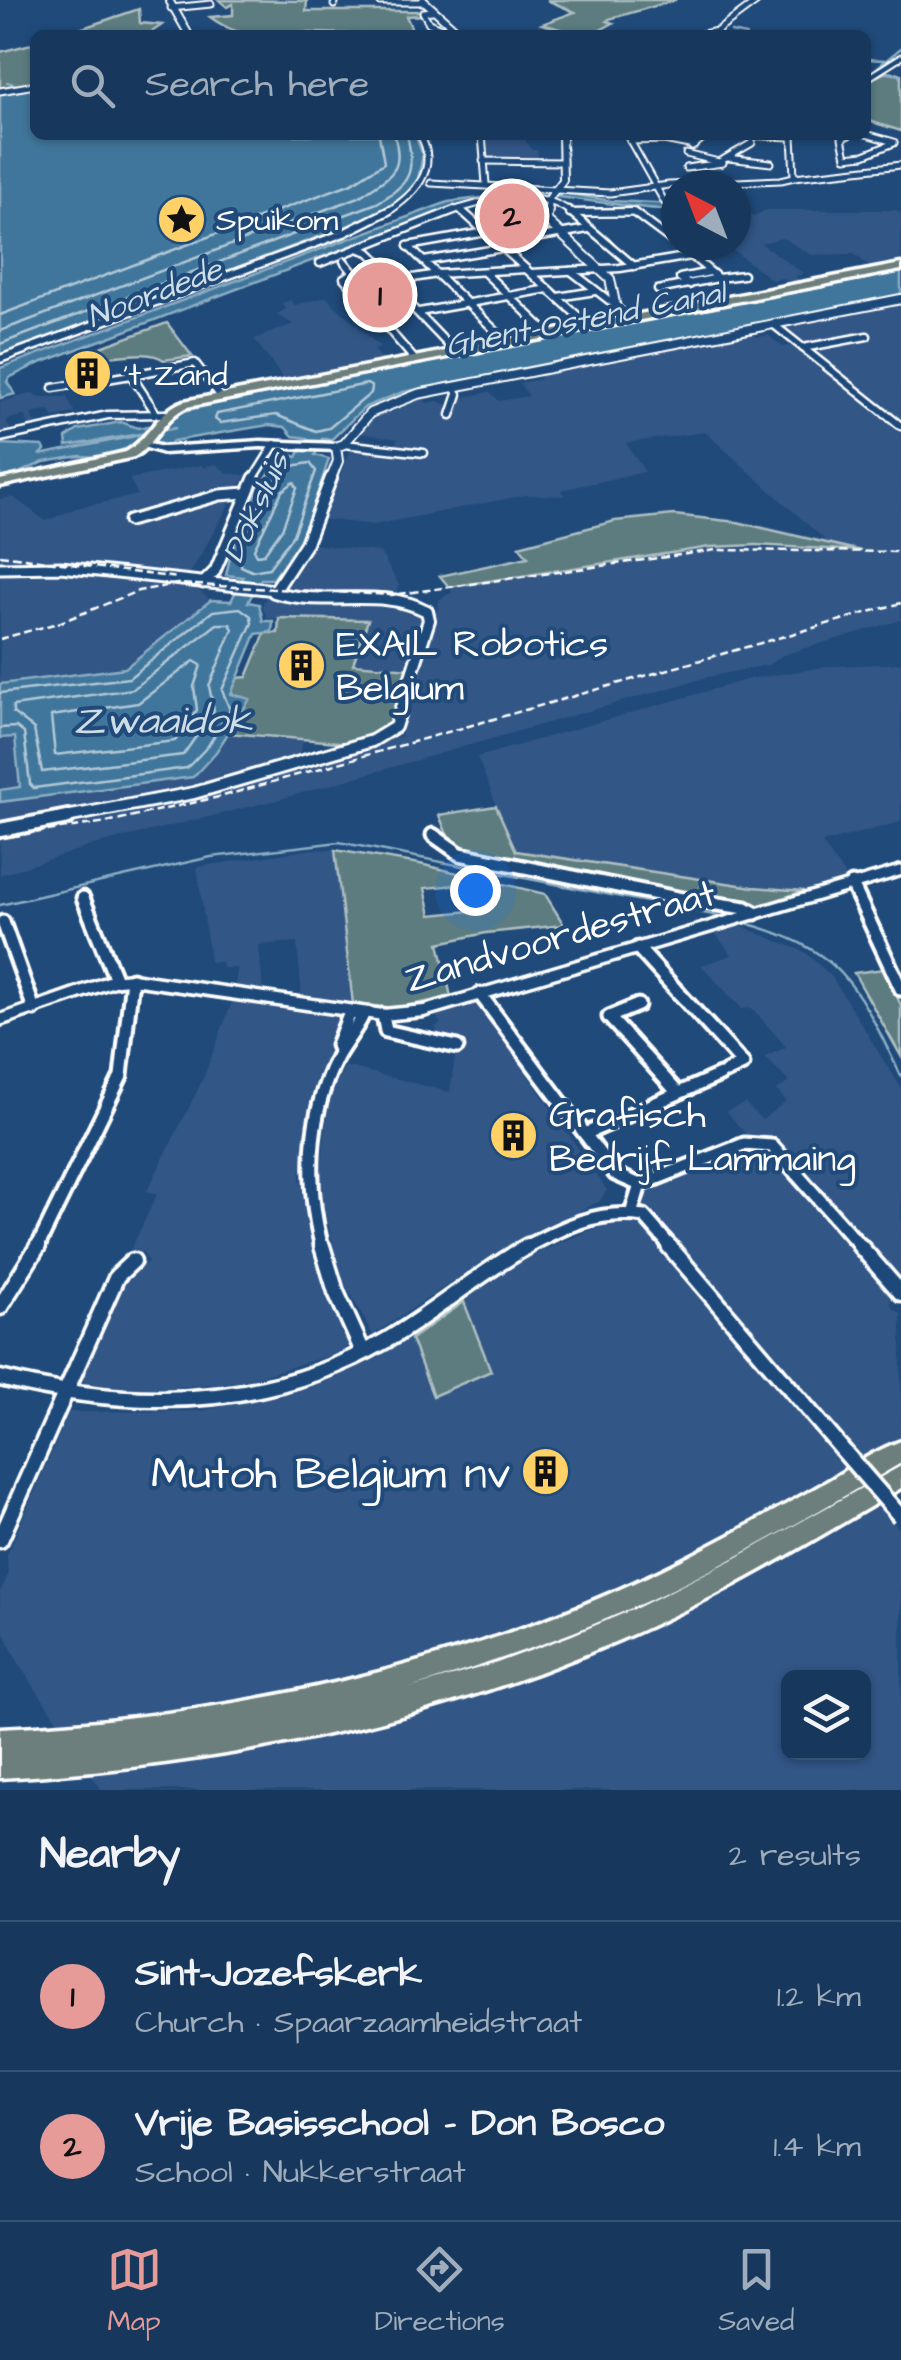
<!DOCTYPE html>
<meta charset="utf-8">
<style>
:root{--surface:#17385c;--page:#203f62;--text:#f1f3f6;--muted:#9eacbb;--line:#365272;--accent:#e69b98}
body{margin:0;font-family:"Architects Daughter",sans-serif;background:var(--page);color:var(--text)}
.controls{position:absolute;right:30px;bottom:30px;display:grid;overflow:hidden;border-radius:15px;box-shadow:0 2px 8px #0004}
.controls button{width:90px;height:90px;display:grid;place-items:center;padding:0;border:0;border-bottom:2px solid var(--line);background:var(--surface);color:var(--text);font:50px sans-serif}
.compass{position:absolute;left:661px;top:170px;width:90px;height:90px;border-radius:50%;background:var(--surface);box-shadow:0 2px 8px #0004;rotate:318deg}
.you{position:absolute;left:475px;top:890px;width:35px;height:35px;margin:-25px;border:8px solid #fff;border-radius:50%;background:#1a73e8;box-shadow:0 0 0 15px #1a73e833}
.badge{display:grid;place-items:center;width:65px;height:65px;border-radius:50%;background:var(--accent);color:#111;font-size:32px;font-weight:700}
.pin{position:absolute;translate:-50% -50%;border:5px solid #fff;box-shadow:0 2px 10px #0006}
.list{margin:0;padding:0;list-style:none}
h2{display:flex;justify-content:space-between;align-items:center;height:130px;margin:0;padding:0 40px;font-size:42px}
h2 small{font-size:32px;font-weight:400;color:var(--muted)}
.list li{display:grid;grid-template-columns:65px 1fr auto;gap:30px;align-items:center;box-sizing:border-box;height:150px;padding:0 40px;border-top:2px solid var(--line)}
.list b{display:block;font-size:38px;white-space:nowrap}
.list p{margin:0;font-size:32px;white-space:nowrap;color:var(--muted)}
.list em{font-size:32px;font-style:normal;color:var(--muted)}
.icon{flex:none;width:55px;height:55px;fill:none;stroke:currentColor;stroke-width:2;stroke-linecap:round;stroke-linejoin:round}
.map{position:relative;flex:none;width:901px;height:1790px;overflow:hidden}
.search{position:absolute;background:var(--surface);box-shadow:0 2px 8px #0004;left:30px;right:30px;top:30px;height:110px;display:flex;align-items:center;gap:25px;box-sizing:border-box;padding:0 35px;border-radius:15px;color:var(--muted);font-size:38px}
.sheet{height:430px;background:var(--surface)}
nav{display:flex;justify-content:space-around;align-items:center;box-sizing:border-box;height:140px;border-top:2px solid var(--line);background:var(--surface);font-size:28px;color:var(--muted)}
nav a{display:grid;justify-items:center;gap:5px}
nav .on{color:var(--accent)}
.map>svg:first-child{display:block}
</style>
<div class="map">
<svg width="901" height="1790" viewBox="0 0 901 1790">
<rect width="100%" height="100%" fill="#1f4a7a"/>
<filter id="ink" filterUnits="userSpaceOnUse"><feTurbulence type="fractalNoise" baseFrequency=".01" numOctaves="2"/><feDisplacementMap in="SourceGraphic" scale="20" xChannelSelector="R" yChannelSelector="G"/><feConvolveMatrix kernelMatrix="1 2 1 2 8 2 1 2 1" color-interpolation-filters="sRGB"/></filter>
<g filter="url(#ink)">
<g fill="#305686" fill-rule="evenodd">
<polygon points="485,135 522,135 532,150 537,150 538,161 485,161"/>
<polygon points="736,207 754,216 766,210 896,210 901,213 901,264 873,269 854,254 812,255 782,238 761,243 804,274 795,276 805,284 793,286 783,278 772,280 726,245 736,245"/>
<polygon points="326,297 380,347 374,350 385,361 285,381 254,339 293,324 276,315 286,309 281,303 291,300 295,305"/>
<polygon points="901,302 901,620 783,655 768,665 712,676 277,800 94,845 0,875 0,834 103,819 200,798 401,736 440,599 452,592 449,587 710,547 845,550 737,522 739,520 825,540 705,432 626,443 645,472 561,490 565,496 526,495 374,525 321,519 354,443 392,447 398,439 359,433 378,413 420,397 428,403 437,401 449,405 452,399 490,392 499,401 529,396 519,383 540,379 535,373 750,331 757,337 768,335 783,347 792,345 772,327"/>
<polygon points="34,393 37,397 67,397 75,413 53,417 49,410 31,414 37,427 31,428 25,416 12,418 6,421 11,432 0,434 0,402"/>
<polygon points="216,464 228,473 246,475 186,581 211,600 125,668 0,684 0,499 13,497 46,521 76,508 138,495 129,479 200,465 208,469 206,466"/>
<polygon points="311,544 380,552 399,585 396,592 279,589"/>
<polygon points="266,597 393,601 423,613 411,669 353,664 368,620 267,618 262,606"/>
<polygon points="901,663 901,822 822,843 847,878 804,891 753,887 515,851 477,757 749,679 830,666"/>
<polygon points="236,731 304,739 298,757 193,790 0,827 0,738 15,736 20,787 4,790 4,801 216,752 227,733"/>
<polygon points="312,849 335,850 353,1004 302,997 297,942 259,945 263,991 235,986 237,968 223,968 221,962 210,962 197,867"/>
<polygon points="736,924 805,952 832,977 901,1088 901,1284 789,1154 774,1143 749,1138 726,1111 745,1103 762,1120 786,1101 776,1090 789,1082 765,1057 786,1047 752,1008 742,1009 701,965 732,955 713,931"/>
<polygon points="234,997 344,1017 310,1114 300,1177 311,1240 350,1345 335,1354 244,1381 135,1391 89,1387 81,1379 124,1277 148,1262 143,1252 130,1251 157,1194 147,1191 202,1081"/>
<polygon points="476,1000 607,1190 600,1201 488,1258 373,1335 341,1277 319,1187 329,1097 345,1066 450,1092 456,1050 443,1041 435,1027 441,1024 433,1012"/>
<polygon points="745,1147 770,1150 887,1285 892,1307 901,1314 901,1439 864,1461 640,1203 648,1186"/>
<polygon points="613,1221 634,1222 646,1228 848,1470 676,1564 515,1631 396,1667 291,1692 202,1709 61,1726 20,1666 0,1625 0,1592 8,1575 7,1555 69,1412 201,1411 305,1387 380,1357 531,1255"/>
<path d="M875 1501 901 1531V1790H102L89 1772 271 1743 661 1621 771 1564ZM788 1678H864V1752H788Z"/>
</g>
<g fill="#5c7c80" stroke="#aebec0" stroke-width="2.5" fill-rule="evenodd">
<path d="M219 0 307 1 306 11H421L423 15 406 16 411 27 406 35 272 32C250 39 228 30 210 17L233 15V4L227 7Z"/>
<path d="M547 0H676L609 19 607 21 613 23 591 35H512C537 26 550 37 567 31L542 24 575 12Z"/>
<polygon points="139,9 140,23 162,25 147,35 62,35"/>
<polygon points="35,43 35,83 0,88 0,52"/>
<polygon points="886,72 901,74 901,131 866,120 866,81"/>
<path d="M167 323 192 356 164 360C144 346 103 363 76 356Z"/>
<polygon points="674,515 737,522 861,551 756,545 710,547 449,587 440,576 528,557 519,546 615,521"/>
<polygon points="279,618 368,620 353,664 411,669 390,726 350,743 227,733 249,699 230,694 238,678 247,677 265,633 278,633"/>
<polygon points="496,806 516,851 753,887 804,891 733,914 457,859 439,815"/>
<path d="M335 850 420 864 545 894 564 925 486 933 439 943 451 997 396 1008 353 1004ZM467 884 484 888 490 909 431 915 425 888Z"/>
<polygon points="883,969 901,1005 901,1056 854,973"/>
<polygon points="464,1302 491,1371 433,1396 411,1339"/>
</g>
<g fill="#3f769b" stroke="#8cadc3" stroke-width="2.5">
<polygon points="35,87 35,135 415,135 423,155 418,179 406,194 385,209 348,226 0,355 0,93"/>
<path d="M546 190 612 201 676 204V210C636 209 598 201 558 197 520 194 485 201 449 209L35 365 9 378 7 382 15 394 0 398V368L448 202Z"/>
<path d="M901 272V295L403 392 365 407 332 439H322L315 455 329 459 302 540 273 579H261L248 602 259 604 263 621H273L272 632 256 634 231 694 250 699 216 752 193 777 0 802V790L20 787 15 737 0 738V684L125 668 211 600 231 601 243 577 226 575C235 529 255 489 284 453L297 457 307 438 293 436 285 427 269 425 173 441 168 446 157 445 154 440 99 457 80 456 44 462 21 472 22 476 0 480V444L43 446 45 450 39 455 176 428 67 446 66 438 78 430 121 422 138 428 171 421 179 412 225 402Z"/>
</g>
<g fill="none" stroke-linecap="round" stroke-linejoin="round">
<g stroke="#b2c8d7" stroke-width="2.5">
<polyline points="0,315 352,183 384,163 379,135"/>
<path d="M0 331 359 197C388 176 406 174 394 135"/>
<path d="M0 344 377 203C410 184 416 172 407 135"/>
<polygon points="367,384 372,387 371,393 329,428 316,431 276,415 220,423 215,419 217,414"/>
<path d="M310 463 316 471 293 535 269 568 252 571 241 566C240 530 264 494 286 467Z"/>
<polygon points="294,482 297,488 282,529 264,554 257,555 254,549 282,491"/>
<polygon points="217,624 230,624 233,629 209,686 214,711 183,755 42,772 34,729 13,713 13,706 133,689"/>
<polygon points="194,661 201,665 194,687 197,710 175,741 55,755 51,716 138,703"/>
<polyline points="0,693 129,678 213,611 240,608 251,616 252,623 222,690 230,710 208,746 187,768 34,788 30,784 24,733 16,727 0,728"/>
</g>
<g stroke="#8cadc3" stroke-width="2.5">
<polyline points="731,32 746,35"/>
<polyline points="866,59 885,60"/>
<polyline points="873,71 901,48"/>
<polyline points="887,73 901,75"/>
<polyline points="7,82 20,86"/>
<polyline points="0,905 211,857 339,842 729,918"/>
<path d="M741 922C844 949 857 986 901 1076"/>
</g>
<defs>
<g id="minor-far4">
<polyline points="380,2 424,2"/>
<polyline points="334,5 336,0"/>
<polyline points="171,8 211,4"/>
<polyline points="432,11 423,12 429,23 453,33"/>
<polyline points="698,35 717,31 759,0"/>
<polyline points="866,79 901,57"/>
<polyline points="0,91 35,85"/>
<polyline points="866,134 894,142"/>
<polyline points="482,135 486,184"/>
<polyline points="627,135 665,203"/>
<polyline points="740,135 792,137"/>
<polyline points="849,135 842,138 846,157 864,155 894,143"/>
<polyline points="630,141 664,140 694,146"/>
<polyline points="692,147 707,135"/>
<polyline points="686,154 723,163 686,168"/>
<polyline points="728,158 771,163"/>
<polyline points="483,161 562,162"/>
<polyline points="721,161 752,143 752,135"/>
<polyline points="794,177 901,165"/>
<polyline points="431,183 610,193 669,185 781,180 794,177 792,135"/>
<polyline points="460,209 464,213"/>
<path d="M386 213C414 195 440 170 420 135"/>
<path d="M446 213C487 200 535 185 572 213"/>
<polyline points="581,213 634,213"/>
</g>
<g id="minor-far3">
<polyline points="461,210 589,326"/>
<polyline points="568,210 634,266"/>
<polyline points="570,213 633,212 676,244"/>
<polyline points="499,244 588,229"/>
<polyline points="408,246 507,342"/>
<polyline points="408,246 486,232"/>
<polyline points="360,249 369,252 393,275 388,282 455,352"/>
<polyline points="344,261 354,273 344,278 415,360"/>
<polyline points="424,261 502,248"/>
<polyline points="320,263 454,210"/>
<polyline points="571,271 615,305"/>
<polyline points="484,272 549,334"/>
<polyline points="531,273 620,268 691,256"/>
<polyline points="718,278 743,275"/>
<polyline points="389,282 437,274 526,269"/>
<polyline points="689,285 680,278 710,272"/>
<polyline points="658,290 718,278 689,254"/>
<polyline points="558,297 595,291"/>
<polyline points="419,312 548,289"/>
<polyline points="376,314 411,307"/>
<polyline points="773,324 901,426"/>
<polyline points="803,348 867,336"/>
<polyline points="0,359 344,233 390,210"/>
<polyline points="131,375 195,363 221,397"/>
<polyline points="53,388 131,375 154,410"/>
<polyline points="451,415 458,394 454,387"/>
<polyline points="0,438 108,415 165,414"/>
<polyline points="344,444 424,453"/>
<polyline points="252,481 275,444"/>
</g>
<g id="minor-far2">
<polyline points="129,521 220,495 246,493"/>
<polyline points="0,568 61,567 275,590"/>
<polyline points="203,583 215,571 254,478"/>
</g>
<g id="minor-far1">
<polyline points="433,835 460,854 682,899 746,908 755,913"/>
<polyline points="852,884 901,989"/>
<polyline points="83,898 116,980"/>
<polyline points="3,922 34,1009"/>
<polyline points="638,948 743,1064 726,1072"/>
<polyline points="480,994 615,1174 640,1185"/>
<polyline points="638,1005 609,1017 678,1093"/>
<polyline points="383,1015 386,1031 457,1047"/>
<polyline points="585,1134 720,1075"/>
<polyline points="640,1185 744,1144 772,1146 862,1248"/>
<polyline points="632,1211 640,1185"/>
<polyline points="37,1248 121,1076 132,979"/>
<path d="M322 1248C306 1186 307 1116 337 1057 345 1043 355 1031 362 1017L356 1012 349 1015 337 1045 340 1052"/>
<path d="M524 1248C563 1227 598 1209 644 1216L672 1248"/>
</g>
<g id="minor">
<polyline points="322,1246 336,1292 363,1352"/>
<polyline points="669,1246 841,1448"/>
<polyline points="860,1246 901,1293"/>
<polyline points="0,1307 38,1246"/>
<path d="M0 1378C132 1411 267 1410 387 1340 436 1311 479 1273 528 1246"/>
<polyline points="0,1540 117,1276 133,1261"/>
</g>
<g id="tertiary-far3">
<polyline points="169,0 189,35"/>
<polyline points="423,0 462,35"/>
<polyline points="547,213 550,197 563,180 562,135"/>
</g>
<g id="tertiary-far2">
<polyline points="548,210 546,220 610,279 616,308 630,319"/>
<polyline points="330,481 338,461 336,447 344,444 370,413 418,394 901,299"/>
</g>
<path id="tertiary-far1" d="M55 819 194 793 372 741 395 727 429 620 427 611C380 586 324 608 274 592L306 543 331 478"/>
<polyline id="tertiary" points="0,830 68,817"/>
<g id="secondary">
<polygon points="261,441 336,444 341,447 336,450 261,447 163,453 140,446 145,443 163,447"/>
<polygon points="901,866 901,875 424,1016 383,1020 132,984 117,985 0,1025 0,1015 111,976 132,974 383,1010 424,1006"/>
</g>
<path id="primary" d="M901 264V270L187 407C163 418 156 444 134 457L0 486V480L126 452C150 438 157 411 184 401Z"/>
<path id="motorway" d="M901 1441V1463C817 1512 733 1562 645 1602 567 1637 488 1664 407 1689L497 1663 570 1636 639 1607 736 1558 901 1466V1488L878 1502C807 1544 735 1587 659 1622 453 1719 227 1766 0 1778V1728C227 1717 454 1669 660 1571 715 1544 768 1515 821 1485 847 1470 873 1451 901 1441Z"/>
</defs>
<use href="#minor-far4" stroke="#fff" stroke-width="9"/>
<use href="#minor-far3" stroke="#fff" stroke-width="11"/>
<use href="#minor-far2" stroke="#fff" stroke-width="15"/>
<use href="#minor-far1" stroke="#fff" stroke-width="19"/>
<use href="#minor" stroke="#fff" stroke-width="21"/>
<use href="#tertiary-far3" stroke="#fff" stroke-width="10"/>
<use href="#tertiary-far2" stroke="#fff" stroke-width="12"/>
<use href="#tertiary-far1" stroke="#fff" stroke-width="16"/>
<use href="#tertiary" stroke="#fff" stroke-width="20"/>
<use href="#secondary" stroke="#fff" stroke-width="7"/>
<use href="#primary" stroke="#fff" stroke-width="7"/>
<use href="#motorway" stroke="#fff" stroke-width="7"/>
<use href="#minor-far4" stroke="#1f4a7a" stroke-width="5"/>
<use href="#minor-far3" stroke="#1f4a7a" stroke-width="6"/>
<use href="#minor-far2" stroke="#1f4a7a" stroke-width="9"/>
<use href="#minor-far1" stroke="#1f4a7a" stroke-width="11"/>
<use href="#minor" stroke="#1f4a7a" stroke-width="14"/>
<use href="#tertiary-far3" stroke="#1f4a7a" stroke-width="6"/>
<use href="#tertiary-far2" stroke="#1f4a7a" stroke-width="8"/>
<use href="#tertiary-far1" stroke="#1f4a7a" stroke-width="10"/>
<use href="#tertiary" stroke="#1f4a7a" stroke-width="12"/>
<use href="#secondary" fill="#1f4a7a" fill-rule="evenodd"/>
<use href="#primary" fill="#6c7f7c" fill-rule="evenodd"/>
<use href="#motorway" fill="#6c7f7c" fill-rule="evenodd"/>
<g stroke="#fff" stroke-width="2.5" stroke-dasharray="8 4" stroke-linecap="butt">
<polyline points="0,555 178,578"/>
<polyline points="0,639 61,622 138,591 177,584 392,595 716,550 901,552"/>
<polyline points="0,838 107,822 223,796 901,603"/>
</g>
<defs>
<polyline id="minor-bridge" points="841,1448 900,1516"/>
</defs>
<use href="#minor-bridge" stroke="#fff" stroke-width="21" stroke-linecap="butt"/>
<use href="#minor-bridge" stroke="#1f4a7a" stroke-width="14"/>
</g>
</g>
<defs>
<symbol id="sight-disc" viewBox="-11 -11 22 22"><circle r="9.5" fill="#ffd166" stroke="#1f4a7a"/><path d="M0-6L1.8-2.2L6-1.7L2.9 1.2L3.7 5.4L0 3.3L-3.7 5.4L-2.9 1.2L-6-1.7L-1.8-2.2Z" fill="#111"/></symbol>
<symbol id="building-disc" viewBox="-11 -11 22 22"><circle r="9.5" fill="#ffd166" stroke="#1f4a7a"/><path d="M-4-6H4V6H1V3H-1V6H-4ZM-2.5-4.3h1.7v1.8h-1.7ZM.8-4.3h1.7v1.8H.8ZM-2.5-1h1.7V.8h-1.7ZM.8-1h1.7V.8H.8Z" fill="#111"/></symbol>
</defs>
<g fill-rule="evenodd">
<use href="#sight-disc" x="154" y="192" width="55" height="55"/>
<use href="#building-disc" x="60" y="346" width="55" height="55"/>
<use href="#building-disc" x="274" y="638" width="55" height="55"/>
<use href="#building-disc" x="486" y="1108" width="55" height="55"/>
<use href="#building-disc" x="518" y="1444" width="55" height="55"/>
</g>
<g text-anchor="middle" stroke-width="8" stroke-linejoin="round" paint-order="stroke">
<g font-size="32" fill="#fff" stroke="#1f4a7a" text-anchor="start">
<text x="216" y="230">Spuikom</text>
<text x="123" y="385">'t Zand</text>
</g>
<g font-size="32" font-style="italic" fill="#cfdde6" stroke="#1f4a7a">
<text transform="translate(154 292) rotate(-21)" y="11">Noordede</text>
<text transform="translate(585 318) rotate(-11)" y="11">Ghent–Ostend Canal</text>
<text transform="translate(255 507) rotate(-65)" y="11">Doksluis</text>
</g>
<g font-size="38" fill="#fff" stroke="#1f4a7a" text-anchor="start">
<text x="336" y="656">EXAIL Robotics<tspan x="336" dy="44">Belgium</tspan></text>
<text x="549" y="1127">Grafisch<tspan x="549" dy="44">Bedrijf Lammaing</tspan></text>
</g>
<g font-size="38" fill="#fff" stroke="#1f4a7a">
<text transform="translate(560 935) rotate(-16)" y="13">Zandvoordestraat</text>
</g>
<g font-size="40" font-style="italic" fill="#cfdde6" stroke="#1f4a7a">
<text x="163" y="733">Zwaaidok</text>
</g>
<g font-size="45" fill="#fff" stroke="#1f4a7a" text-anchor="end">
<text x="510" y="1488">Mutoh Belgium nv</text>
</g>
</g>
</svg>
<div class="controls">
<button><svg class="icon" aria-label="layers" viewBox="0 0 24 24"><path d="M12 4l9 5-9 5-9-5zM3 14l9 5 9-5"/></svg></button>
</div>
<svg class="compass" viewBox="-18 -18 36 36"><path d="M0-13l5 13h-10z" fill="#e53935"/><path d="M0 13l5-13h-10z" fill="#9eacbb"/></svg>
<div class="you"></div>
<div class="pin badge" style="left:380px;top:295px">1</div>
<div class="pin badge" style="left:512px;top:216px">2</div>
<div class="search"><svg class="icon" aria-label="search" viewBox="0 0 24 24"><circle cx="10" cy="10" r="6"/><path d="M15 15l6 6"/></svg>Search here</div>
</div>
<section class="sheet">
<h2>Nearby<small>2 results</small></h2>
<ul class="list">
<li><span class="badge">1</span><div><b>Sint-Jozefskerk</b><p>Church · Spaarzaamheidstraat</p></div><em>1.2 km</em></li>
<li><span class="badge">2</span><div><b>Vrije Basisschool - Don Bosco</b><p>School · Nukkerstraat</p></div><em>1.4 km</em></li>
</ul>
</section>
<nav>
<a class="on"><svg class="icon" aria-label="map" viewBox="0 0 24 24"><path d="M3 6l6-2 6 2 6-2v14l-6 2-6-2-6 2zM9 4v14M15 6v14"/></svg>Map</a>
<a><svg class="icon" aria-label="directions" viewBox="0 0 24 24"><path d="M12 3l9 9-9 9-9-9zM9 14v-3h6M13 9l2 2-2 2"/></svg>Directions</a>
<a><svg class="icon" aria-label="saved" viewBox="0 0 24 24"><path d="M7 4h10v16l-5-4-5 4z"/></svg>Saved</a>
</nav>
